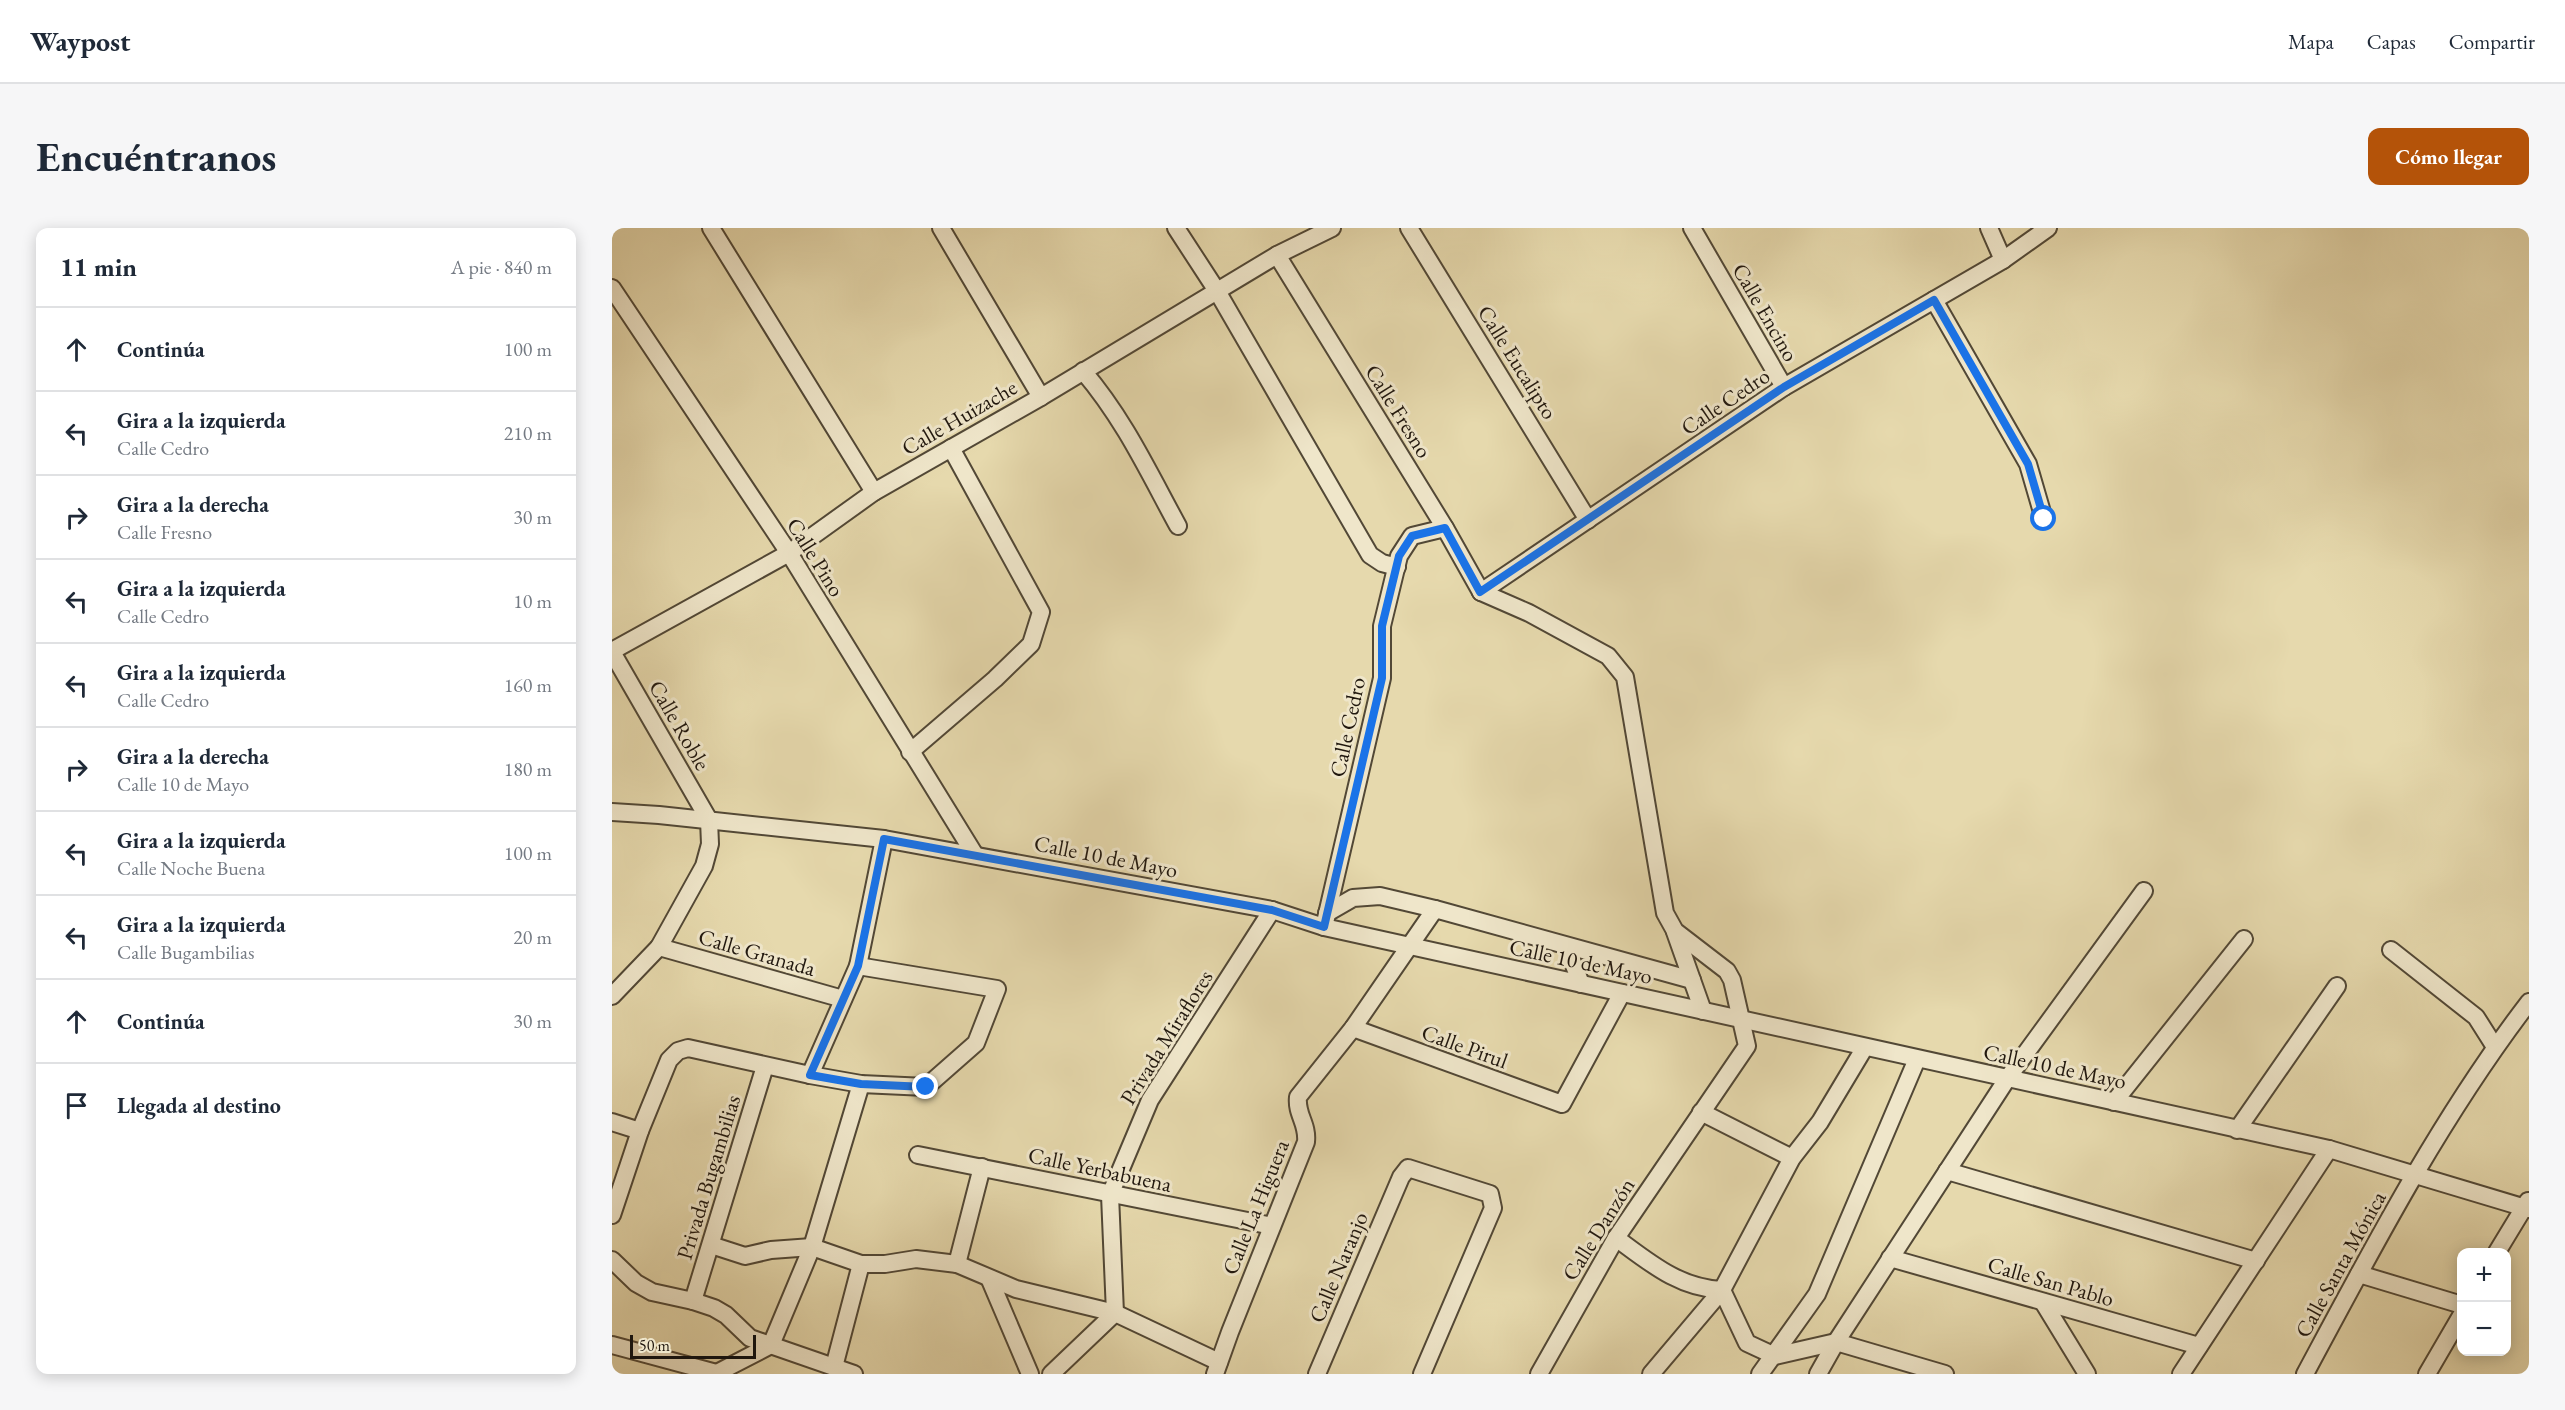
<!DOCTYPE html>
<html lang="es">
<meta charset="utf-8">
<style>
:root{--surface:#fff;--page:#f6f6f7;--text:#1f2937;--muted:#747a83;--line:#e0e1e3;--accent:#b45309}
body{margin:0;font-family:"EB Garamond",serif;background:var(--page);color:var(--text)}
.controls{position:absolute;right:18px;bottom:18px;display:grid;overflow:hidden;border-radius:12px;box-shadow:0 3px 15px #0003}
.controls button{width:54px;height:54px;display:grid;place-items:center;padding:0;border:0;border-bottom:2px solid var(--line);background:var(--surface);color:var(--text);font:30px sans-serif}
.scale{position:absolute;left:18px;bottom:15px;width:126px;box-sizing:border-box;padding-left:6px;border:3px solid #20170e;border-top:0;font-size:16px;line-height:21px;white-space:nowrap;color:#20170e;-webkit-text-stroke:4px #efe6ca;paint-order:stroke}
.stop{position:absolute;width:18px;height:18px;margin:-14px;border:4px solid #1a73e8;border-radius:50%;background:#fff}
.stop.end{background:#1a73e8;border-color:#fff;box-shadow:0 2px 6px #0008}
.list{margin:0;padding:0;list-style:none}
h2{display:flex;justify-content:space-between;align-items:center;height:78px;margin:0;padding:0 24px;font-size:26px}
h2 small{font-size:20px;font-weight:400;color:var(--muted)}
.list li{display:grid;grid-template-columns:39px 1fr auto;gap:18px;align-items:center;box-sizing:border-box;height:84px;padding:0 24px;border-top:2px solid var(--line)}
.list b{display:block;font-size:22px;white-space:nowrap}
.list p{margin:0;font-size:20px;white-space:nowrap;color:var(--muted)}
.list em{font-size:20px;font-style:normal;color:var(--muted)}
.icon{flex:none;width:33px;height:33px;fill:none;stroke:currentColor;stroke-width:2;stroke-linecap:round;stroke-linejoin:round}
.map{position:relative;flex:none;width:1917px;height:1146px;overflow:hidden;border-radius:12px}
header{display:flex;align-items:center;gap:36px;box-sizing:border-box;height:84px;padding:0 30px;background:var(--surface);border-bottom:2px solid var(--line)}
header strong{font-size:28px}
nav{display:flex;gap:33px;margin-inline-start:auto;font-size:21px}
.intro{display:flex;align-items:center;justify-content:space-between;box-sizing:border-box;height:144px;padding:0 36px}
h1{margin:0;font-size:42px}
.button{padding:15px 27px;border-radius:12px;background:var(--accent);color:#fff;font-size:21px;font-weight:700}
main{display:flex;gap:36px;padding:0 36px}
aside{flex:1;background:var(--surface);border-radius:12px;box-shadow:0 3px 15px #0003}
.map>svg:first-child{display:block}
</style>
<header>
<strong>Waypost</strong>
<nav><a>Mapa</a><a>Capas</a><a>Compartir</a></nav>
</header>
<div class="intro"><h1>Encuéntranos</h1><a class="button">Cómo llegar</a></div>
<main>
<aside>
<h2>11 min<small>A pie · 840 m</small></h2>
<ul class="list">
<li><svg class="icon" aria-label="ahead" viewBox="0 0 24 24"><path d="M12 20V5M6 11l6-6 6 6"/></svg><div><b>Continúa</b></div><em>100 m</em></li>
<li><svg class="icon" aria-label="left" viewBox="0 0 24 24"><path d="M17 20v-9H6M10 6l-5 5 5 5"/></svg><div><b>Gira a la izquierda</b><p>Calle Cedro</p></div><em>210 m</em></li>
<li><svg class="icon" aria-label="right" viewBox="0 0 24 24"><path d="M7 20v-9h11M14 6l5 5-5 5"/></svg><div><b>Gira a la derecha</b><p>Calle Fresno</p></div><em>30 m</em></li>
<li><svg class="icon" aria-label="left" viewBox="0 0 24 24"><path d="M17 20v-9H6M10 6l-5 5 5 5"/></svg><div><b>Gira a la izquierda</b><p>Calle Cedro</p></div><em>10 m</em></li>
<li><svg class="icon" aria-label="left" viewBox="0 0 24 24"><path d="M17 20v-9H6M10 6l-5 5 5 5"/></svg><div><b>Gira a la izquierda</b><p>Calle Cedro</p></div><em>160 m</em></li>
<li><svg class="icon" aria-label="right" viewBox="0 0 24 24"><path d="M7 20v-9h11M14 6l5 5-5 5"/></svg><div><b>Gira a la derecha</b><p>Calle 10 de Mayo</p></div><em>180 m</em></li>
<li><svg class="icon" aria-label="left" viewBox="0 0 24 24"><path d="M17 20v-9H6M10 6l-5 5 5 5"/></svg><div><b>Gira a la izquierda</b><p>Calle Noche Buena</p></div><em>100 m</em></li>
<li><svg class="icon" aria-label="left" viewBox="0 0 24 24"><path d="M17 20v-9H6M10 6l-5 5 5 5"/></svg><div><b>Gira a la izquierda</b><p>Calle Bugambilias</p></div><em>20 m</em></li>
<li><svg class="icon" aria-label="ahead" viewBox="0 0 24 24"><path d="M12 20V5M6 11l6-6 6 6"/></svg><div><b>Continúa</b></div><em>30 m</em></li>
<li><svg class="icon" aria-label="arrive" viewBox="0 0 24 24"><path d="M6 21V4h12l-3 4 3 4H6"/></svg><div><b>Llegada al destino</b></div></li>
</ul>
</aside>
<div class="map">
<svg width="1917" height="1146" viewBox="0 0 1917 1146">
<rect width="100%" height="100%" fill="#e6d9ad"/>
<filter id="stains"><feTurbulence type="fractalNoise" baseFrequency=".00333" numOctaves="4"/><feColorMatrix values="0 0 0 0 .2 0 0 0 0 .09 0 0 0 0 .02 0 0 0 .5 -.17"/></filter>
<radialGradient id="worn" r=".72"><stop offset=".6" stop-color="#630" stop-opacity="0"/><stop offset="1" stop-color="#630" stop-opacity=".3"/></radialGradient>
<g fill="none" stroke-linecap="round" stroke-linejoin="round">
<defs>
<g id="street">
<polyline points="99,0 262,264"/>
<polyline points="329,0 429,169"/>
<polyline points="564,0 605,63 758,327 770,335 785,339"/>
<polyline points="797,0 976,292"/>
<polyline points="1080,0 1172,159"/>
<polyline points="1377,0 1391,32"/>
<polyline points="665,27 833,300 869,364"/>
<polyline points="0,60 177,325 363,627"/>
<polyline points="1322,72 1416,236 1432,291"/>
<path d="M471 143C512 191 536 243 566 298"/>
<polyline points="869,364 917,385 996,428 1013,449 1053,685 1063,703 1115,743 1120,752 1135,818 1004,1010 927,1146"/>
<polyline points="869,364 1172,159 1391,32 1436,0"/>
<polyline points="0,423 177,325 262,264 429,169 665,27 720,0"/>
<polyline points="0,424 97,592 98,616 92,638 47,719 0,768"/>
<polyline points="298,524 383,451 419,416 429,384 339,220"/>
<polyline points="0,584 47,587 272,611 660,682 712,699 1717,921 1917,981"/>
<polyline points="715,685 741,670 768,668 823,681"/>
<polyline points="712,699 770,450 770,398 787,328 800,308 833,300"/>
<polyline points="1063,704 1091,783"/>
<polyline points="47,719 231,771"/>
<polyline points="955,719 969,756"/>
<polyline points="1779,722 1864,789 1883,819"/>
<polyline points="741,800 950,876 1010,765"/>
<polyline points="198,847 246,738 272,611"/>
<polyline points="1502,874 1632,711"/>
<polyline points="1089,884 1180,930"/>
<polyline points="0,894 28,903"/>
<polyline points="1625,902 1725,758"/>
<polyline points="306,927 660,998"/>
<polyline points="1335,943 1644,1033"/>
<polyline points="0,987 28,903 57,832 66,823 76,820 198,847 249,856 314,859 364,815 385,761 246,738"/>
<path d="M1004 1010C1038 1035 1067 1060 1110 1062"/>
<polyline points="99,1017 133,1028 159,1022 200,1019 249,1036 273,1036 304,1031 345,1036 404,1061 503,1085 607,1134"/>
<polyline points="1885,1024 1916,973"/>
<polyline points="1278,1030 1587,1118"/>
<polyline points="0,1032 24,1055 40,1064 81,1073 102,1080 114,1087 138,1110 242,1146"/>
<polyline points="345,1036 370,939"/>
<polyline points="1747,1046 1850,1077"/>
<polyline points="378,1052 418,1146"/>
<polyline points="1110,1062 1135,1115 1163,1128 1224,1114 1333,1146"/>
<polyline points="81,1073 153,838"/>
<polyline points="1431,1074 1475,1146"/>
<polyline points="0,1117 108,1146"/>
<polyline points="222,1139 249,1036"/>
<polyline points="103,1146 159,1117 200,1019 249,856"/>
<polyline points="439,1146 503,1085 498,967 538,872 660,682"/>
<path d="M603 1146 618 1104 694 914C696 895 684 887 686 869L741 800 823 681 1080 752"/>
<polyline points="705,1146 789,949 796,940 878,966 881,980 810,1146"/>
<polyline points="1039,1146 1110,1062 1180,930 1208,894 1253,819"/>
<polyline points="1148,1146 1205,1066 1305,831"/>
<polyline points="1206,1146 1224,1114 1395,851 1532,663"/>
<polyline points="1569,1146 1717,921"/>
<path d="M1693 1146C1761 1019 1829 889 1917 774"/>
<polyline points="1815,1146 1850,1086"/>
</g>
</defs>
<use href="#street" stroke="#524836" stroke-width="20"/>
<use href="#street" stroke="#efe6ca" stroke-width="16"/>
</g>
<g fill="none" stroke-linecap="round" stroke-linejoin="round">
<polyline stroke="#1a73e8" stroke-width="8" points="314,859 249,856 198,847 246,738 272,611 660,682 712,699 770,450 770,398 787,328 800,308 833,300 868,364 1172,159 1322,72 1416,236 1432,291"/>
</g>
<g text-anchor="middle" stroke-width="6" stroke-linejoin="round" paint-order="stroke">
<g font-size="22" fill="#20170e" stroke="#efe6ca">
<text transform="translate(1154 84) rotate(60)" y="8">Calle Encino</text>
<text transform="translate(906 134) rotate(58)" y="8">Calle Eucalipto</text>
<text transform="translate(1113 173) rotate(-34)" y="8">Calle Cedro</text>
<text transform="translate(787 183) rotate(58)" y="8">Calle Fresno</text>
<text transform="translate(347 189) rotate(-30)" y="8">Calle Huizache</text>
<text transform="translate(204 329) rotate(58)" y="8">Calle Pino</text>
<text transform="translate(68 497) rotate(60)" y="8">Calle Roble</text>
<text transform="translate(735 499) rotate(-78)" y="8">Calle Cedro</text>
<text transform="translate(494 628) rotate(11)" y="8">Calle 10 de Mayo</text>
<text transform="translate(145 724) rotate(16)" y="8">Calle Granada</text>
<text transform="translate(969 733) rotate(12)" y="8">Calle 10 de Mayo</text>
<text transform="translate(554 809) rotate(-58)" y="8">Privada Miraflores</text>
<text transform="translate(853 818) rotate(20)" y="8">Calle Pirul</text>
<text transform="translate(1443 838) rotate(12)" y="8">Calle 10 de Mayo</text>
<text transform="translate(488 941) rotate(12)" y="8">Calle Yerbabuena</text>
<text transform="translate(96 949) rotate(-73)" y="8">Privada Bugambilias</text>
<text transform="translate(643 979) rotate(-68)" y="8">Calle La Higuera</text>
<text transform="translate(986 1001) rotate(-58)" y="8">Calle Danzón</text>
<text transform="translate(1728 1036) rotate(-61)" y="8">Calle Santa Mónica</text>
<text transform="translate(726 1039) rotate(-67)" y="8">Calle Naranjo</text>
<text transform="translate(1439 1053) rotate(16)" y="8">Calle San Pablo</text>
</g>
</g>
<rect width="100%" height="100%" filter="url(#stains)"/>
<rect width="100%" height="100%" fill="url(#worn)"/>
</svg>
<div class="controls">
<button>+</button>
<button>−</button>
</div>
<div class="scale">50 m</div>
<div class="stop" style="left:1432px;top:291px"></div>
<div class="stop end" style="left:314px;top:859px"></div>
</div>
</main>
